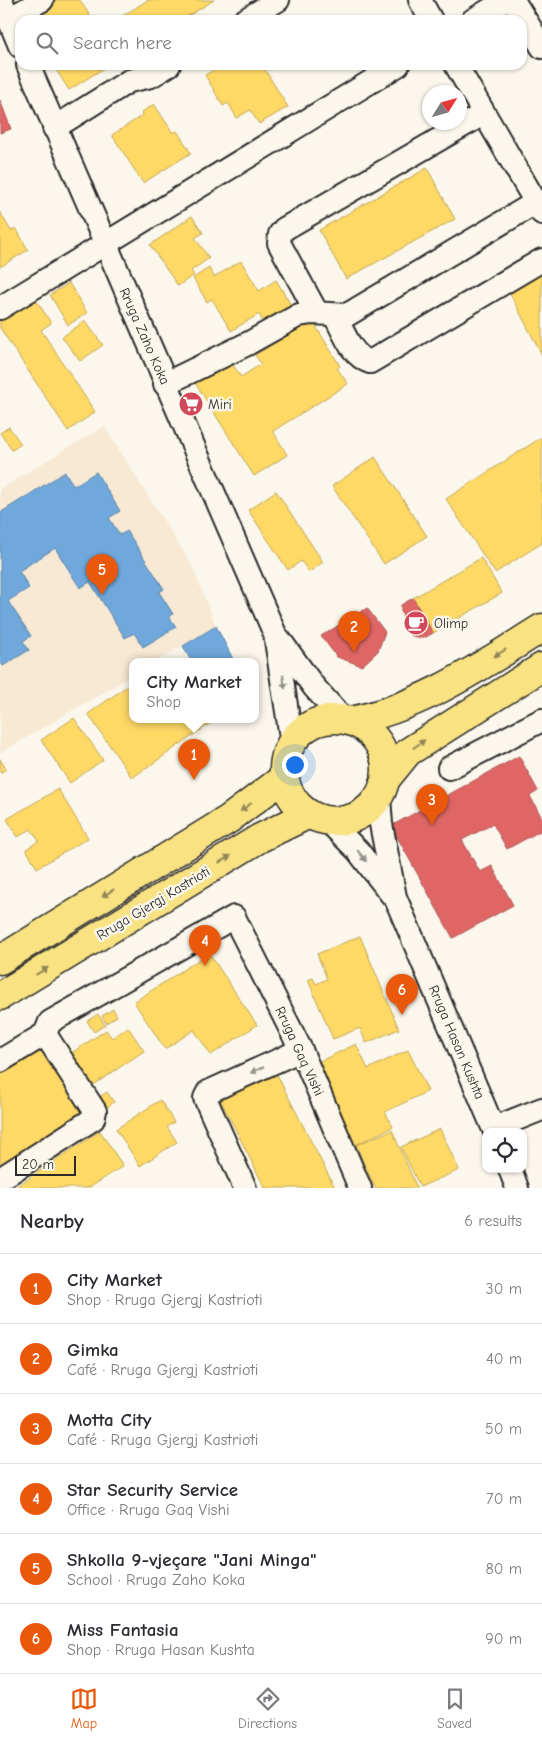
<!DOCTYPE html>
<meta charset="utf-8">
<style>
:root{--surface:#fff;--page:#f2f2f3;--text:#2b2b33;--muted:#7c7c81;--line:#e1e1e2;--accent:#ea580c}
body{margin:0;font-family:"Comic Neue",sans-serif;background:var(--page);color:var(--text)}
.controls{position:absolute;right:15px;bottom:15px;display:grid;overflow:hidden;border-radius:10px;box-shadow:0 1px 4px #0004}
.controls button{width:45px;height:45px;display:grid;place-items:center;padding:0;border:0;border-bottom:1px solid var(--line);background:var(--surface);color:var(--text);font:25px sans-serif}
.compass{position:absolute;left:422px;top:85px;width:45px;height:45px;border-radius:50%;background:var(--surface);box-shadow:0 1px 4px #0004;rotate:53deg}
.scale{position:absolute;left:15px;bottom:12px;width:61px;box-sizing:border-box;padding-left:5px;border:2px solid #2b2b2b;border-top:0;font-size:14px;line-height:18px;white-space:nowrap;color:#2b2b2b;-webkit-text-stroke:4px #fbf7ec;paint-order:stroke}
.you{position:absolute;left:294px;top:764px;width:18px;height:18px;margin:-12px;border:4px solid #fff;border-radius:50%;background:#1a73e8;box-shadow:0 0 0 8px #1a73e833}
.badge{display:grid;place-items:center;width:32px;height:32px;border-radius:50%;background:var(--accent);color:#fff;font-size:16px;font-weight:700}
.pin{position:absolute;translate:-50% -41px;filter:drop-shadow(0 1px 2px #0008)}
.pin::after{content:'';position:absolute;top:26px;width:18px;height:15px;background:inherit;clip-path:polygon(0 0,100% 0,50% 100%)}
.popup{position:absolute;left:129px;top:658px;width:130px;height:65px;box-sizing:border-box;display:grid;place-content:center;border-radius:10px;background:var(--surface);filter:drop-shadow(0 1px 4px #0005);font-size:16px;white-space:nowrap;color:var(--muted)}
.popup b{font-size:19px;color:var(--text)}
.popup::after{content:'';position:absolute;left:50%;top:100%;margin-left:-10px;border:10px solid transparent;border-top-color:var(--surface)}
.list{margin:0;padding:0;list-style:none}
h2{display:flex;justify-content:space-between;align-items:center;height:65px;margin:0;padding:0 20px;font-size:21px}
h2 small{font-size:16px;font-weight:400;color:var(--muted)}
.list li{display:grid;grid-template-columns:32px 1fr auto;gap:15px;align-items:center;box-sizing:border-box;height:70px;padding:0 20px;border-top:1px solid var(--line)}
.list b{display:block;font-size:19px;white-space:nowrap}
.list p{margin:0;font-size:16px;white-space:nowrap;color:var(--muted)}
.list em{font-size:16px;font-style:normal;color:var(--muted)}
.icon{flex:none;width:28px;height:28px;fill:none;stroke:currentColor;stroke-width:2;stroke-linecap:round;stroke-linejoin:round}
.map{position:relative;flex:none;width:542px;height:1188px;overflow:hidden}
.search{position:absolute;background:var(--surface);box-shadow:0 1px 4px #0004;left:15px;right:15px;top:15px;height:55px;display:flex;align-items:center;gap:12px;box-sizing:border-box;padding:0 18px;border-radius:15px;color:var(--muted);font-size:19px}
.sheet{height:485px;background:var(--surface)}
nav{display:flex;justify-content:space-around;align-items:center;box-sizing:border-box;height:70px;border-top:1px solid var(--line);background:var(--surface);font-size:14px;color:var(--muted)}
nav a{display:grid;justify-items:center;gap:2px}
nav .on{color:var(--accent)}
.map>svg:first-child{display:block}
</style>
<div class="map">
<svg width="542" height="1188" viewBox="0 0 542 1188">
<rect width="100%" height="100%" fill="#fbf7ec"/>
<filter id="ink" filterUnits="userSpaceOnUse"><feTurbulence type="fractalNoise" baseFrequency=".02" numOctaves="2"/><feDisplacementMap in="SourceGraphic" scale="10" xChannelSelector="R" yChannelSelector="G"/><feConvolveMatrix kernelMatrix="1 2 1 2 8 2 1 2 1" color-interpolation-filters="sRGB"/></filter>
<g filter="url(#ink)">
<polygon fill="#f7e9d4" points="104,426 191,564 216,626 157,661 133,661 133,675 0,753 0,489"/>
<g fill="#ffd966" stroke="#bfa554">
<polygon points="56,0 80,0 90,16 84,20 32,20 30,16"/>
<polygon points="148,0 214,0 182,20 116,20"/>
<polygon points="53,65 109,65 69,90"/>
<polygon points="223,65 262,65 288,107 259,124 250,110 237,118 228,103 223,106 205,75"/>
<polygon points="154,104 173,133 177,131 191,153 143,183 112,135 143,115 142,112"/>
<polygon points="427,168 455,219 346,279 319,230"/>
<polygon points="0,212 11,231 16,228 28,250 0,267"/>
<polygon points="192,216 203,233 195,238 209,258 191,271 194,275 178,286 150,245"/>
<polygon points="241,261 259,291 276,280 292,307 264,324 259,314 231,331 212,299 207,302 193,278 209,268 214,277"/>
<polygon points="542,270 542,355 508,290"/>
<polygon points="69,283 87,313 68,325 50,295"/>
<polygon points="33,295 51,323 41,330 95,412 68,431 0,328 0,317"/>
<polygon points="312,320 340,366 337,368 348,384 273,431 287,455 254,476 194,381 229,359 241,377 261,364 255,355"/>
<polygon points="85,321 103,345 80,361 62,337"/>
<polygon points="9,427 21,444 12,450 0,433"/>
<polygon points="542,437 542,543 495,573 446,499"/>
<polygon points="375,457 427,536 384,564 332,486"/>
<polygon points="276,491 323,562 309,572 301,561 288,570 248,510"/>
<polygon points="481,558 502,593 433,633 413,598"/>
<polygon points="133,682 133,719 209,719 212,722 132,778 88,714"/>
<polygon points="74,718 103,760 70,783 41,740"/>
<polygon points="0,759 6,769 0,773"/>
<polygon points="58,789 88,838 37,868 26,849 39,841 31,829 18,837 7,819"/>
<polygon points="360,936 399,1029 366,1043 360,1028 333,1039 308,980 313,978 316,984 327,979 317,954"/>
<polygon points="209,953 257,1025 211,1055 194,1030 165,1049 134,1002"/>
<polygon points="113,1009 117,1016 106,1023 102,1016"/>
<polygon points="98,1014 105,1025 94,1032 87,1021"/>
<polygon points="128,1027 144,1051 92,1086 70,1054 106,1030 112,1038"/>
<polygon points="43,1044 87,1113 0,1168 0,1070"/>
<polygon points="356,1044 368,1069 408,1050 428,1091 385,1112 393,1127 355,1145 316,1063"/>
<polygon points="274,1069 335,1188 265,1188 219,1097"/>
<polygon points="107,1092 114,1102 103,1111 95,1100"/>
<polygon points="160,1100 174,1122 167,1127 177,1142 140,1166 116,1129"/>
<polygon points="440,1129 459,1170 420,1187 401,1147"/>
<polygon points="392,1130 417,1188 375,1188 356,1145"/>
<polygon points="100,1131 123,1166 89,1188 14,1188"/>
</g>
<g fill="#e06666" stroke="#aa5454">
<polygon points="0,100 11,129 0,133"/>
<polygon points="413,598 433,633 426,637 419,638 410,635 401,611 401,605"/>
<polygon points="367,608 385,632 378,651 362,666 337,657 321,636"/>
<polygon points="519,756 538,791 530,796 542,818 542,830 507,849 493,824 462,840 480,872 492,866 513,905 453,938 391,826"/>
</g>
<g fill="#6fa8dc" stroke="#5b82a7">
<polygon points="65,472 74,486 96,472 120,511 109,518 120,535 127,531 164,589 159,592 173,614 169,616 176,627 143,647 134,633 125,638 90,582 80,588 55,548 19,571 29,588 8,601 31,636 23,641 29,650 3,666 0,661 0,513"/>
<polygon points="216,626 234,661 191,661 183,646"/>
</g>
<g fill="none" stroke-linecap="round" stroke-linejoin="round">
<defs>
<g id="minor">
<polyline points="1,0 20,46"/>
<polyline points="420,0 431,20"/>
<polyline points="513,0 542,47"/>
<polyline points="9,19 42,0"/>
<polyline points="245,20 278,0"/>
<polyline points="473,20 506,0"/>
<polyline points="28,65 275,634 292,744"/>
<polyline points="456,65 542,213"/>
<polyline points="54,128 129,81 151,76 169,65"/>
<polyline points="0,308 398,65"/>
<polyline points="317,313 279,243 280,234 284,229 483,114"/>
<path d="M335 316C344 332 351 356 370 362L542 260"/>
<polyline points="165,384 249,343 299,315 312,313 347,315 535,203"/>
<polyline points="279,639 314,687 343,719"/>
<polyline points="449,768 542,720"/>
<polyline points="379,797 381,824 395,897 495,1132"/>
<polyline points="328,821 358,851 392,895"/>
<polyline points="0,1061 45,1034 50,1022 234,917 301,1050 360,1188"/>
<polyline points="494,1128 542,1109"/>
<polyline points="510,1169 517,1188"/>
<polyline points="0,1179 93,1119 95,1111 45,1034"/>
<polyline points="245,1188 205,1098 208,1092 301,1050"/>
</g>
<g id="major">
<circle cx="335" cy="770" r="51"/>
<path d="M350 721C421 708 482 665 542 628"/>
<polyline points="386,779 408,752 542,667"/>
<polyline points="0,960 229,819 285,777"/>
<polyline points="0,996 260,838 309,814"/>
</g>
</defs>
<use href="#minor" stroke="#2b2b2b" stroke-width="26"/>
<use href="#major" stroke="#2b2b2b" stroke-width="31"/>
<use href="#minor" stroke="#fbf7ec" stroke-width="22"/>
<use href="#major" stroke="#f8e281" stroke-width="28"/>
</g>
<defs><path id="oneway-solid" d="M-6-.8H1V-3.2L6.5 0L1 3.2V.8H-6Z" transform="scale(1.25)"/></defs>
<g fill="#928656">
<use href="#oneway-solid" transform="translate(500 653) rotate(148)"/>
<use href="#oneway-solid" transform="translate(419 744) rotate(-35)"/>
<use href="#oneway-solid" transform="translate(246 807) rotate(143)"/>
<use href="#oneway-solid" transform="translate(225 859) rotate(-31)"/>
<use href="#oneway-solid" transform="translate(108 893) rotate(148)"/>
<use href="#oneway-solid" transform="translate(42 971) rotate(-31)"/>
</g>
<g fill="#93918c">
<use href="#oneway-solid" transform="translate(284 682) rotate(82)"/>
<use href="#oneway-solid" transform="translate(362 856) rotate(51)"/>
<use href="#oneway-solid" transform="translate(257 1070) rotate(156)"/>
</g>
</g>
<defs>
<symbol id="supermarket-disc" viewBox="-11 -11 22 22"><circle r="9.5" fill="#d1495b" stroke="#fbf7ec"/><path d="M-6-5.5h2.5l.6 2H6L4.5 2H-2.5L-4.4-4H-6ZM-1.5 3.2a1.3 1.3 0 1 0 .1 0ZM3 3.2a1.3 1.3 0 1 0 .1 0Z" fill="#fff"/></symbol>
<symbol id="cafe-disc" viewBox="-11 -11 22 22"><circle r="9.5" fill="#d1495b" stroke="#fbf7ec"/><path d="M-5.5-4.5H6V0H3Q3 3.5 0 3.5H-2.5Q-5.5 3.5-5.5 0ZM3-3.2v2h1.7v-2ZM-6 4.5H4V6H-6Z" fill="#fff"/></symbol>
</defs>
<g fill-rule="evenodd">
<use href="#supermarket-disc" x="177" y="390" width="28" height="28"/>
<use href="#cafe-disc" x="402" y="609" width="28" height="28"/>
</g>
<g text-anchor="middle" stroke-width="5" stroke-linejoin="round" paint-order="stroke">
<g font-size="14" fill="#2b2b2b" stroke="#fbf7ec">
<text transform="translate(145 336) rotate(66)" y="5">Rruga Zaho Koka</text>
<text transform="translate(153 903) rotate(-31)" y="5">Rruga Gjergj Kastrioti</text>
<text transform="translate(457 1042) rotate(67)" y="5">Rruga Hasan Kushta</text>
<text transform="translate(300 1051) rotate(65)" y="5">Rruga Gaq Vishi</text>
</g>
<g font-size="14" fill="#2b2b2b" stroke="#fbf7ec" text-anchor="start">
<text x="208" y="409">Miri</text>
<text x="434" y="628">Olimp</text>
</g>
</g>
</svg>
<div class="controls">
<button><svg class="icon" aria-label="locate" viewBox="0 0 24 24"><circle cx="12" cy="12" r="6"/><path d="M12 2v4M12 18v4M2 12h4M18 12h4"/></svg></button>
</div>
<svg class="compass" viewBox="-18 -18 36 36"><path d="M0-13l5 13h-10z" fill="#e53935"/><path d="M0 13l5-13h-10z" fill="#7c7c81"/></svg>
<div class="scale">20 m</div>
<div class="you"></div>
<div class="pin badge" style="left:194px;top:780px">1</div>
<div class="popup"><b>City Market</b>Shop</div>
<div class="pin badge" style="left:354px;top:652px">2</div>
<div class="pin badge" style="left:432px;top:825px">3</div>
<div class="pin badge" style="left:205px;top:966px">4</div>
<div class="pin badge" style="left:102px;top:595px">5</div>
<div class="pin badge" style="left:402px;top:1015px">6</div>
<div class="search"><svg class="icon" aria-label="search" viewBox="0 0 24 24"><circle cx="10" cy="10" r="6"/><path d="M15 15l6 6"/></svg>Search here</div>
</div>
<section class="sheet">
<h2>Nearby<small>6 results</small></h2>
<ul class="list">
<li><span class="badge">1</span><div><b>City Market</b><p>Shop · Rruga Gjergj Kastrioti</p></div><em>30 m</em></li>
<li><span class="badge">2</span><div><b>Gimka</b><p>Café · Rruga Gjergj Kastrioti</p></div><em>40 m</em></li>
<li><span class="badge">3</span><div><b>Motta City</b><p>Café · Rruga Gjergj Kastrioti</p></div><em>50 m</em></li>
<li><span class="badge">4</span><div><b>Star Security Service</b><p>Office · Rruga Gaq Vishi</p></div><em>70 m</em></li>
<li><span class="badge">5</span><div><b>Shkolla 9-vjeçare &quot;Jani Minga&quot;</b><p>School · Rruga Zaho Koka</p></div><em>80 m</em></li>
<li><span class="badge">6</span><div><b>Miss Fantasia</b><p>Shop · Rruga Hasan Kushta</p></div><em>90 m</em></li>
</ul>
</section>
<nav>
<a class="on"><svg class="icon" aria-label="map" viewBox="0 0 24 24"><path d="M3 6l6-2 6 2 6-2v14l-6 2-6-2-6 2zM9 4v14M15 6v14"/></svg>Map</a>
<a><svg class="icon" aria-label="directions" viewBox="0 0 24 24"><path d="M12 3l9 9-9 9-9-9zM9 14v-3h6M13 9l2 2-2 2"/></svg>Directions</a>
<a><svg class="icon" aria-label="saved" viewBox="0 0 24 24"><path d="M7 4h10v16l-5-4-5 4z"/></svg>Saved</a>
</nav>
